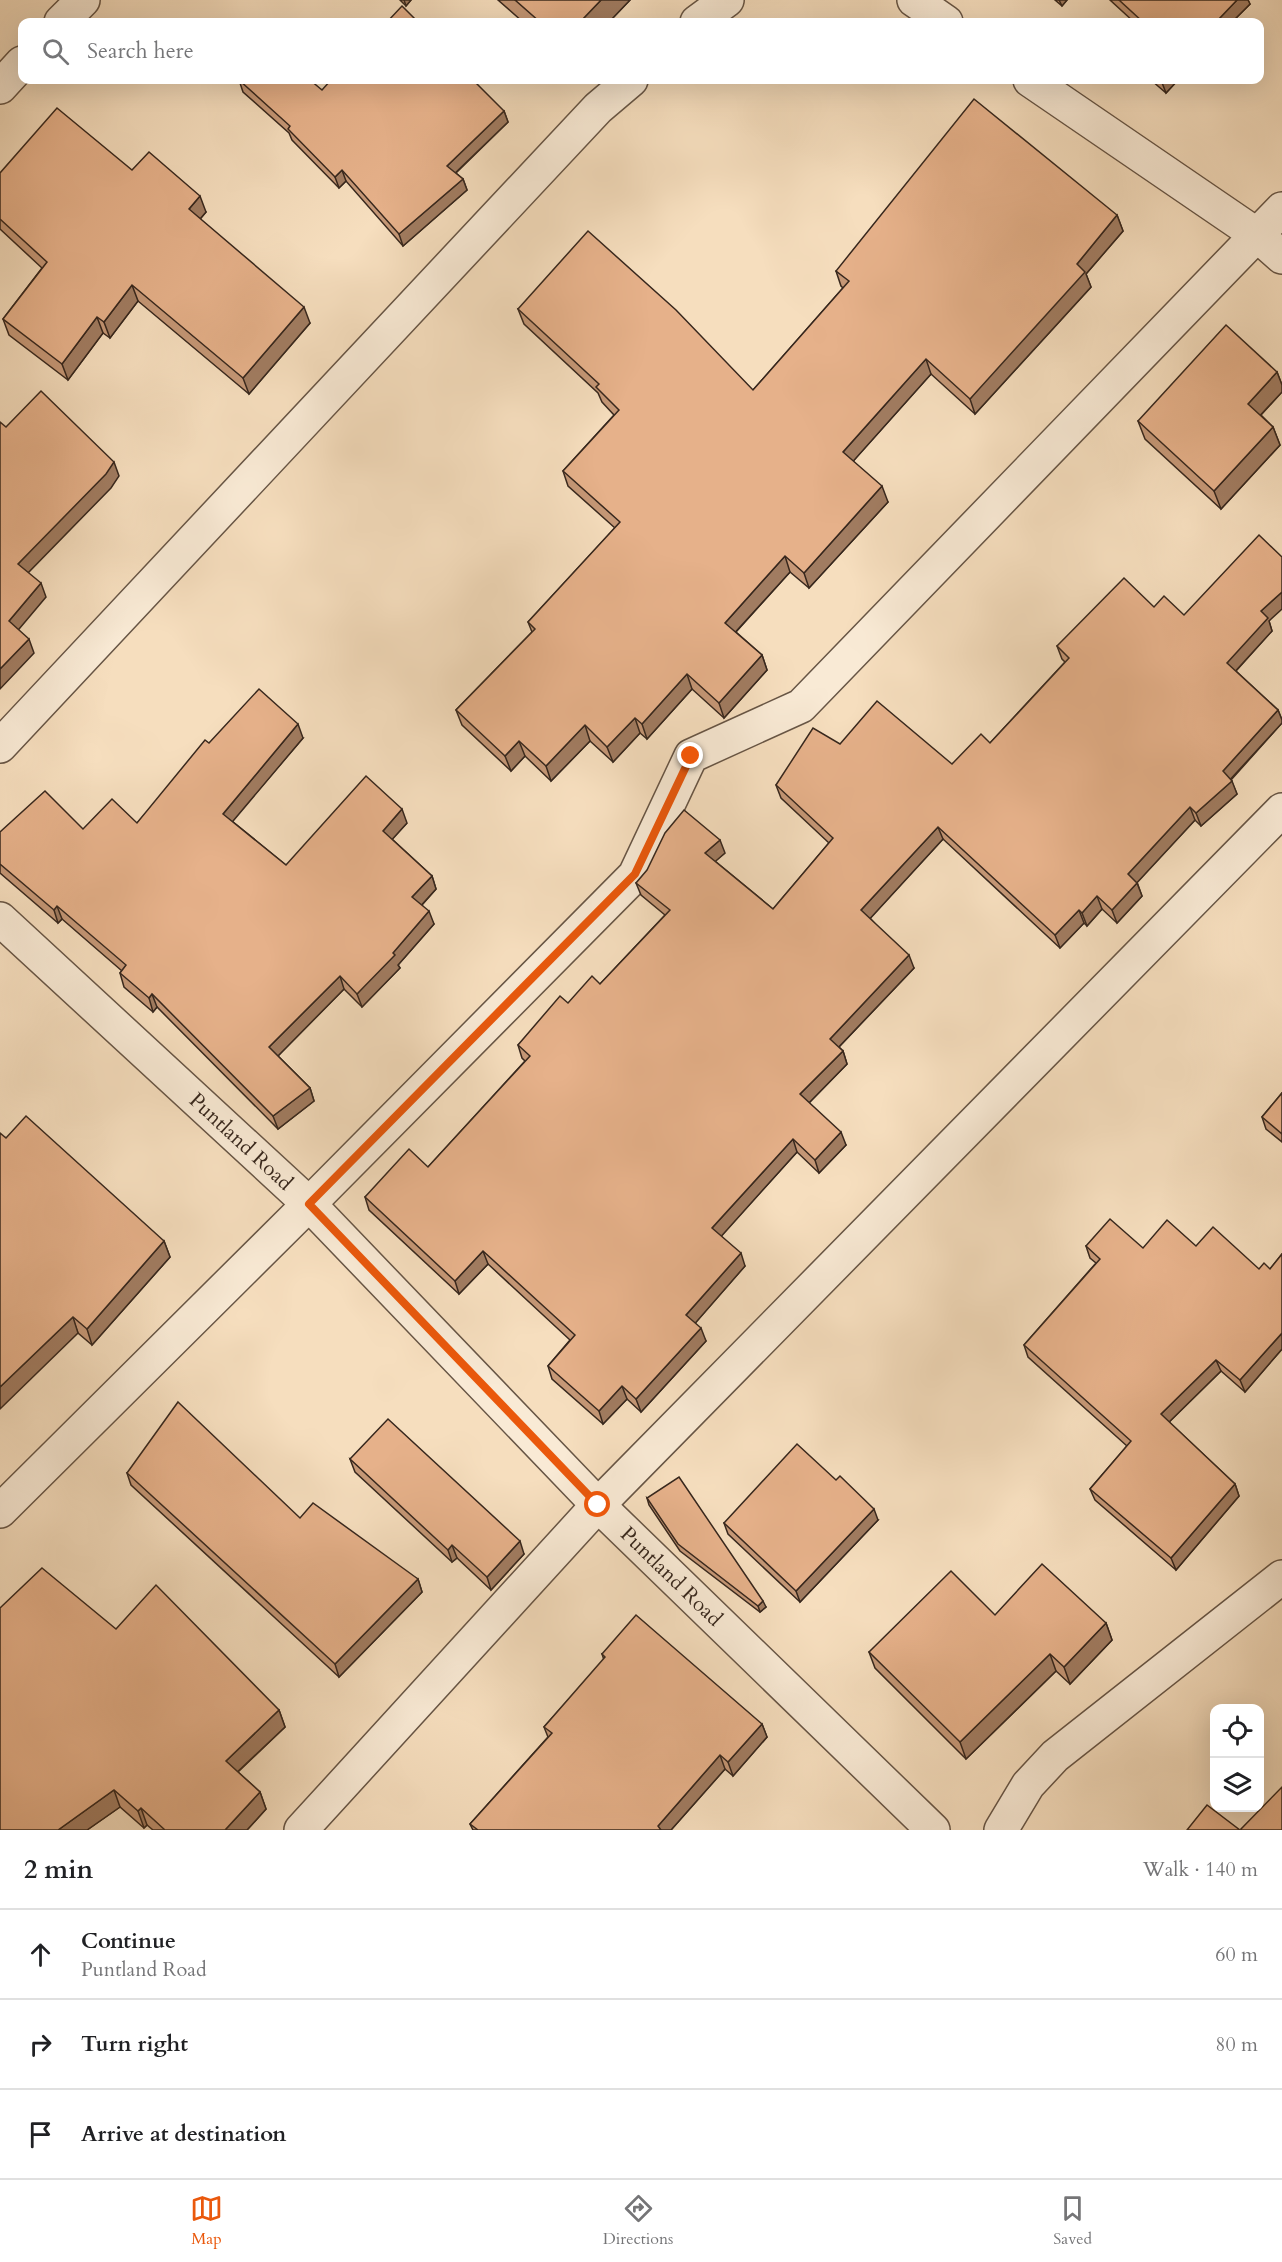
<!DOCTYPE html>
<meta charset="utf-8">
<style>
:root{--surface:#fff;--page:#f2f2f2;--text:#202124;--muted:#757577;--line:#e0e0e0;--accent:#ea580c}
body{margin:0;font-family:Cardo,serif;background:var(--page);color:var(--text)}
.controls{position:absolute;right:18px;bottom:18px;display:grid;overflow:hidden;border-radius:12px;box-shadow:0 6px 24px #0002}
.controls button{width:54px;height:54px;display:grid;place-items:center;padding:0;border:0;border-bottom:2px solid var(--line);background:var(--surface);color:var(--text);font:30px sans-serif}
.stop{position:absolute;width:18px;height:18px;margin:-14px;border:4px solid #ea580c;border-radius:50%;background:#fff}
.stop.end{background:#ea580c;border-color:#fff;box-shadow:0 2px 6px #0008}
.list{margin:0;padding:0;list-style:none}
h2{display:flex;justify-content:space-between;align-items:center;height:78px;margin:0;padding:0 24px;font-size:26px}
h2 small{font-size:20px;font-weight:400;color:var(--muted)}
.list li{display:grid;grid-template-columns:39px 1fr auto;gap:18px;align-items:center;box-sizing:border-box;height:90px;padding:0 24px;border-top:2px solid var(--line)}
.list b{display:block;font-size:22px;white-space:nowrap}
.list p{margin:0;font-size:20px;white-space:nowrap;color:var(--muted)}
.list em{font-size:20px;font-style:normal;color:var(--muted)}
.icon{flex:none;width:33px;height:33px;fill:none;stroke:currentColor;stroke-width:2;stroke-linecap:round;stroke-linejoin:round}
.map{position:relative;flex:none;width:1282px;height:1830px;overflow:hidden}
.search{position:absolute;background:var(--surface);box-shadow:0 6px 24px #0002;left:18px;right:18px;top:18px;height:66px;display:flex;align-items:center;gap:15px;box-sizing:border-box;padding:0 21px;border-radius:12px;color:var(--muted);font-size:22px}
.sheet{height:348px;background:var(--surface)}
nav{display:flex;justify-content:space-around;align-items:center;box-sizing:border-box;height:84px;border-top:2px solid var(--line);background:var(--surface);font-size:16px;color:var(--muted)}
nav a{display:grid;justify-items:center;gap:3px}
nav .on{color:var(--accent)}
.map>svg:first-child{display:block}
</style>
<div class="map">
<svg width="1282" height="1830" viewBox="0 0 1282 1830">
<rect width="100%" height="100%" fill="#f6debe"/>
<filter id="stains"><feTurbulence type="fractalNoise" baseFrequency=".00333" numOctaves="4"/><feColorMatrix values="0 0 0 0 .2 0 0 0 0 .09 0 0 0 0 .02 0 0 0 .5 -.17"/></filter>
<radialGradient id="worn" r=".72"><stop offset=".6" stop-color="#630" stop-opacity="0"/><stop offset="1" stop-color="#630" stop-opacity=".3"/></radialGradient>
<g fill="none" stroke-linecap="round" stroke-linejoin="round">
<defs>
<g id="street">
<polyline points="914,0 946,22"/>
<polyline points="61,22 83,0"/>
<polyline points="697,22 727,0"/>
<polyline points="1030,80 1257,235 1282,257"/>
<polyline points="0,87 22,63"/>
<polyline points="0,746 598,108 631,80"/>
<path id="s1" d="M0 919 309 1204 598 1505 933 1830"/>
<polyline points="0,1511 309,1204 635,875 691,756 801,706 1282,209"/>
<polyline points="301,1830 598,1505 1282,810"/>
<polyline points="1001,1830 1028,1785 1055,1756 1282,1577"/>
</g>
</defs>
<use href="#street" stroke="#675545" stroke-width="36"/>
<use href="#street" stroke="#f9ead5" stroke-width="33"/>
</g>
<g fill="#c69877" stroke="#37271d" stroke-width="1.5">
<polygon points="400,0 411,0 406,6"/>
<polygon points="498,0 630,0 609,22 523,22"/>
<polygon points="1055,0 1067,0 1062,6"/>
<polygon points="1110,0 1248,0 1250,4 1232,22 1134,22"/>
<polygon points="239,80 504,111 508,122 456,173 463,179 467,190 403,246 346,181 339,188 292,140 289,133 243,92"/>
<polygon points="1151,80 1178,80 1166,93"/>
<polygon points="132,170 206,212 200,219 310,323 249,394 138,301 110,338 103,333 68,380 9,335 3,319 42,268 0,229 0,173"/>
<polygon points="1117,215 1123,231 1086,274 1091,287 975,414 931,374 853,461 888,502 809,588 790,572 736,632 762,655 767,670 724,718 692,689 647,739 640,733 613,762 590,741 551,781 525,756 511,771 462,725 456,710 532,632 528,622 615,528 568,486 563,471 614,415 602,402 598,393 524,324 518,309 753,390 843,288 841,286 836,271"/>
<polygon points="1277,372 1282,385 1282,392 1261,415 1273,427 1280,445 1221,509 1145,439 1138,421"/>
<polygon points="1154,607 1184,615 1269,621 1272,631 1236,671 1278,710 1282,720 1282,723 1231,780 1237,794 1201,826 1195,820 1137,882 1142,896 1117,923 1102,909 1087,926 1084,923 1060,948 943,839 870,918 914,968 839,1047 843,1051 847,1064 809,1103 846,1145 819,1173 797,1152 721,1236 745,1266 695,1323 706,1341 641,1412 627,1399 603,1424 552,1379 548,1366 570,1340 488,1264 459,1294 369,1210 365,1197 428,1167 525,1061 522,1058 518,1045 568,1003 600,984 665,915 641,895 636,883 725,853 715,861 773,909 829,843 781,798 776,785 840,744 952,764 990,743 1065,662 1062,659 1057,646"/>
<polygon points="303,738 232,821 286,865 407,823 392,839 432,876 436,889 422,905 434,924 398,965 400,968 362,1007 344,989 278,1056 310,1088 314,1101 278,1129 157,1007 153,1012 124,987 120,973 122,971 62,919 58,923 0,873 0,832 83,829 137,823 209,743"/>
<polygon points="1282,1093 1282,1142 1266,1129 1262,1117"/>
<polygon points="6,1138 164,1241 170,1257 92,1345 78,1333"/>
<polygon points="1086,1246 1143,1248 1196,1246 1259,1269 1270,1269 1282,1254 1282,1349 1245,1392 1221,1371 1169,1422 1235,1484 1239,1496 1176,1570 1095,1500 1090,1489 1127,1446 1028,1357 1024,1345 1096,1263 1090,1258"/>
<polygon points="350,1459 524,1554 491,1590 457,1558 452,1562 355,1472"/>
<polygon points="127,1473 300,1518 418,1579 422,1592 339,1677 131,1485"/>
<polygon points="647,1498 766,1607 760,1612 680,1551 649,1505"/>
<polygon points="878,1520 800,1602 728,1534 724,1523"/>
<polygon points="995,1615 1106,1623 1112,1640 1070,1684 1056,1671 966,1759 875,1668 869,1652"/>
<polygon points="116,1629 279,1710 285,1727 238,1772 260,1792 266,1809 247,1830 153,1830 147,1825 144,1828 120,1807 87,1830"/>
<polygon points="602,1654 762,1724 767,1737 733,1776 725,1769 671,1830 473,1830 470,1824 548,1737 544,1727 604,1660"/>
</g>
<g fill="#a17c61" stroke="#37271d" stroke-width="1.5">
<polygon points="404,0 411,0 406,6"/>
<polygon points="601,0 630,0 609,22 580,22"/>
<polygon points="1059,0 1067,0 1062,6"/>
<polygon points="1237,0 1248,0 1250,4 1232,22 1216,22"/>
<polygon points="1161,80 1178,80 1166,93"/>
<polygon points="504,111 508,122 451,177 447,166"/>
<polygon points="342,170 346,181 339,188 335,177"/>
<polygon points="463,179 467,190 403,246 399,234"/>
<polygon points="200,196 206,212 195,225 189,209"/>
<polygon points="1117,215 1123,231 1086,274 1091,287 975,414 970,399 1077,264"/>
<polygon points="132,285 138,301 110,338 104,322"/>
<polygon points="304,307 310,323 249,394 243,378"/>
<polygon points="97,317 103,333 68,380 62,364"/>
<polygon points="926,359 931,374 848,467 843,452"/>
<polygon points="1277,372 1282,385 1282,392 1254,422 1248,404"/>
<polygon points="1273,427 1280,445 1221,509 1214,491"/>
<polygon points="114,462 119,476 111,488 23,578 18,564"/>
<polygon points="882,486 888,502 809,588 804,573"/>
<polygon points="785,556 790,572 730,638 725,623"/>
<polygon points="41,583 46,597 14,635 9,621"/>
<polygon points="1282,592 1282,609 1269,621 1272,631 1231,676 1227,663 1261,611"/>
<polygon points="29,639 34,653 0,689 0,669"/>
<polygon points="762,655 767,670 724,718 719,703"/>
<polygon points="687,674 692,689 647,739 642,724"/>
<polygon points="1278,710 1282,720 1282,723 1227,783 1223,771"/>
<polygon points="635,718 640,733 613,762 607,747"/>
<polygon points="298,724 303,738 228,827 223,814"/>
<polygon points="585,725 590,741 551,781 546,766"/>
<polygon points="519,741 525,756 511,771 505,756"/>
<polygon points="1232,781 1237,794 1201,826 1196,813"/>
<polygon points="1190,807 1195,820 1133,887 1128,874"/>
<polygon points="402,809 407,823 388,844 383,831"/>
<polygon points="938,827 943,839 866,923 861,910"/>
<polygon points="720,840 725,853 710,866 705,853"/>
<polygon points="432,876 436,889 417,910 412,897"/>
<polygon points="1137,883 1142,896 1117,923 1112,910"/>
<polygon points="1097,896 1102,909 1087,926 1082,913"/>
<polygon points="57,906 62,919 58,923 54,910"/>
<polygon points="1079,910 1084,923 1060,948 1055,935"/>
<polygon points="429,911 434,924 398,965 400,968 362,1007 357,994"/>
<polygon points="909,955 914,968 834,1052 830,1039"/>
<polygon points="340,976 344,989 274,1060 269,1047"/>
<polygon points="152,994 157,1007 153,1012 149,998"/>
<polygon points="843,1051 847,1064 805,1107 800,1094"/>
<polygon points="310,1088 314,1101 278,1129 273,1116"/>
<polygon points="841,1132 846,1145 819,1173 815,1160"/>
<polygon points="793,1139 797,1152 717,1241 712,1228"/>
<polygon points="164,1241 170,1257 92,1345 87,1329"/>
<polygon points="483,1251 488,1264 459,1294 455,1281"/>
<polygon points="741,1253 745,1266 691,1328 686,1315"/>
<polygon points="73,1317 78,1333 0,1409 0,1387"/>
<polygon points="701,1328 706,1341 641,1412 636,1399"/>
<polygon points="1282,1333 1282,1349 1245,1392 1240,1380"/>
<polygon points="1216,1360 1221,1371 1165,1426 1161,1414"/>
<polygon points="622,1386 627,1399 603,1424 599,1411"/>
<polygon points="1235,1484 1239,1496 1176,1570 1171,1558"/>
<polygon points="874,1509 878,1520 800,1602 796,1591"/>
<polygon points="520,1541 524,1554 491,1590 487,1577"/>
<polygon points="452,1545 457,1558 452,1562 448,1550"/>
<polygon points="418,1579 422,1592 339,1677 335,1664"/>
<polygon points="763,1601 766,1607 760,1612 758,1606"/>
<polygon points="1106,1623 1112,1640 1070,1684 1064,1667"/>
<polygon points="1050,1654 1056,1671 966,1759 960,1742"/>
<polygon points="279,1710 285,1727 232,1777 226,1761"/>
<polygon points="762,1724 767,1737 733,1776 728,1762"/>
<polygon points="720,1755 725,1769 671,1830 659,1830 658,1826"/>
<polygon points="114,1790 120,1807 87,1830 58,1830"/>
<polygon points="260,1792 266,1809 247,1830 225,1830"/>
<polygon points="141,1808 147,1825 144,1828 138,1811"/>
</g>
<g fill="#e6b18a" stroke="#37271d" stroke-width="1.5">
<polygon points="515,0 601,0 580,22 540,22"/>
<polygon points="1119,0 1237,0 1216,22 1143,22"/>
<polygon points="402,6 418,22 387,22"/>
<polygon points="239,80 310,80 322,90 331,80 473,80 504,111 447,166 463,179 399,234 342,170 335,177 288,129 290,126"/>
<polygon points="974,99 1117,215 1077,264 1085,272 970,399 926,359 843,452 882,486 804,573 785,556 725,623 762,655 719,703 687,674 642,724 635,718 607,747 585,725 546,766 519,741 505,756 456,710 535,629 528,622 620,522 563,471 619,410 596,387 599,384 518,309 588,231 676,310 753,390 849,281 836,271"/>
<polygon points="57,108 132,170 149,152 200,196 189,209 304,307 243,378 132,285 104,322 97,317 62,364 3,319 47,262 0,219 0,173"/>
<polygon points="1226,325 1277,372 1248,404 1273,427 1214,491 1138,421"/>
<polygon points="41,391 114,462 106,474 18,564 41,583 9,621 29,639 0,669 0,422 6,427"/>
<polygon points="1259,535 1282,557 1282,592 1261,611 1268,618 1227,663 1278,710 1223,771 1232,781 1196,813 1190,807 1128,874 1137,883 1112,910 1097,896 1082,913 1079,910 1055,935 938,827 861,910 909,955 830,1039 843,1051 800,1094 841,1132 815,1160 793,1139 712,1228 741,1253 686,1315 701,1328 636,1399 622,1386 599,1411 548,1366 575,1335 483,1251 455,1281 365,1197 409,1149 428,1167 530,1056 518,1045 560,996 568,1003 592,976 600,984 670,910 636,883 647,870 665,833 684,810 720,840 705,853 773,909 833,838 776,785 813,728 840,744 877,701 952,764 981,734 990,743 1069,658 1057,646 1124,578 1154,607 1164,596 1184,615"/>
<polygon points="259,689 298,724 223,814 286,865 366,776 402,809 383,831 432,876 412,897 429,911 393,953 395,955 357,994 340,976 269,1047 310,1088 273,1116 152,994 149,998 120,973 126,965 57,906 54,910 0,864 0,832 45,791 83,829 112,799 137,823 205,740 209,743"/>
<polygon points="1282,1093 1282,1134 1262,1117"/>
<polygon points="26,1116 164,1241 87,1329 73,1317 0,1387 0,1133 6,1138"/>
<polygon points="1110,1219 1143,1248 1167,1220 1196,1246 1213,1227 1259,1269 1264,1263 1270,1269 1282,1254 1282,1333 1240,1380 1216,1360 1161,1414 1235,1484 1171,1558 1090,1489 1131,1441 1024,1345 1100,1259 1086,1246"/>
<polygon points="178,1402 300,1518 313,1503 418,1579 335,1664 127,1473"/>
<polygon points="388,1419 520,1541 487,1577 452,1545 448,1550 350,1459"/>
<polygon points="797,1444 836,1480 840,1476 874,1509 796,1591 724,1523"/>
<polygon points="679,1477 763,1601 758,1606 678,1544 647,1498"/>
<polygon points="1042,1564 1106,1623 1064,1667 1050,1654 960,1742 869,1652 951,1571 995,1615"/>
<polygon points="42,1568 116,1629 156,1585 279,1710 226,1761 260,1792 225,1830 165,1830 141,1808 138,1811 114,1790 58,1830 0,1830 0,1608"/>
<polygon points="636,1615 762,1724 728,1762 720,1755 658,1826 661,1830 478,1830 470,1824 552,1733 544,1727 605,1657 602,1654"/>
<polygon points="1282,1787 1282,1830 1187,1830 1207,1805 1240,1830"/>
</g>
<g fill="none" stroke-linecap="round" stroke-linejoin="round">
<polyline stroke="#ea580c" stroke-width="8" points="598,1505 309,1204 635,874 691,756"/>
</g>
<g text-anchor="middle" stroke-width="6" stroke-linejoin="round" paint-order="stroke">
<g font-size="21" fill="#37271d" stroke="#f9ead5">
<text dy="7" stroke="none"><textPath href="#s1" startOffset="328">Puntland Road</textPath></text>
<text dy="7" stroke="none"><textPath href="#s1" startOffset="940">Puntland Road</textPath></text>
</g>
</g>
<rect width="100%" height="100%" filter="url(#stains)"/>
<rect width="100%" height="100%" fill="url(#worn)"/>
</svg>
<div class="controls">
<button><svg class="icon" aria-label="locate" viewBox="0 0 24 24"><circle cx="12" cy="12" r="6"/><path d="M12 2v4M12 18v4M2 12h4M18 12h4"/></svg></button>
<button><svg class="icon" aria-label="layers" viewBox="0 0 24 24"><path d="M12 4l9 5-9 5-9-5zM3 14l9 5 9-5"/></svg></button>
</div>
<div class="stop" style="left:598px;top:1505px"></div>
<div class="stop end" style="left:691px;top:756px"></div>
<div class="search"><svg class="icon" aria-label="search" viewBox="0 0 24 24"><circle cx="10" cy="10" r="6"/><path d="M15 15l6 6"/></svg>Search here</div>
</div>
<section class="sheet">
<h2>2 min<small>Walk · 140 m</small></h2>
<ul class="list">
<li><svg class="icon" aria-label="ahead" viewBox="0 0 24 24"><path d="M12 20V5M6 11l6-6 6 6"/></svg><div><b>Continue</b><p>Puntland Road</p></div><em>60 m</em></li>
<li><svg class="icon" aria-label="right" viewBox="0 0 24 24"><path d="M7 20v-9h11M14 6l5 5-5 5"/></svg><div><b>Turn right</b></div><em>80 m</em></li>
<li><svg class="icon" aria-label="arrive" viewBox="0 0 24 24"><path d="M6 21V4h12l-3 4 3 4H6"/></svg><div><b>Arrive at destination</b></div></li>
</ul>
</section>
<nav>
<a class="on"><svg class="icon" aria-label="map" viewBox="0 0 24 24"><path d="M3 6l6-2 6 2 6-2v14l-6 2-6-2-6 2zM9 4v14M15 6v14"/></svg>Map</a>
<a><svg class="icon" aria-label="directions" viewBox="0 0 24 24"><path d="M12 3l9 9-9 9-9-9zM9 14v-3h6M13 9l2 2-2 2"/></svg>Directions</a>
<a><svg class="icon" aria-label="saved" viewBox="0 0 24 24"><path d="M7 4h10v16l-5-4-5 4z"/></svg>Saved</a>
</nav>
